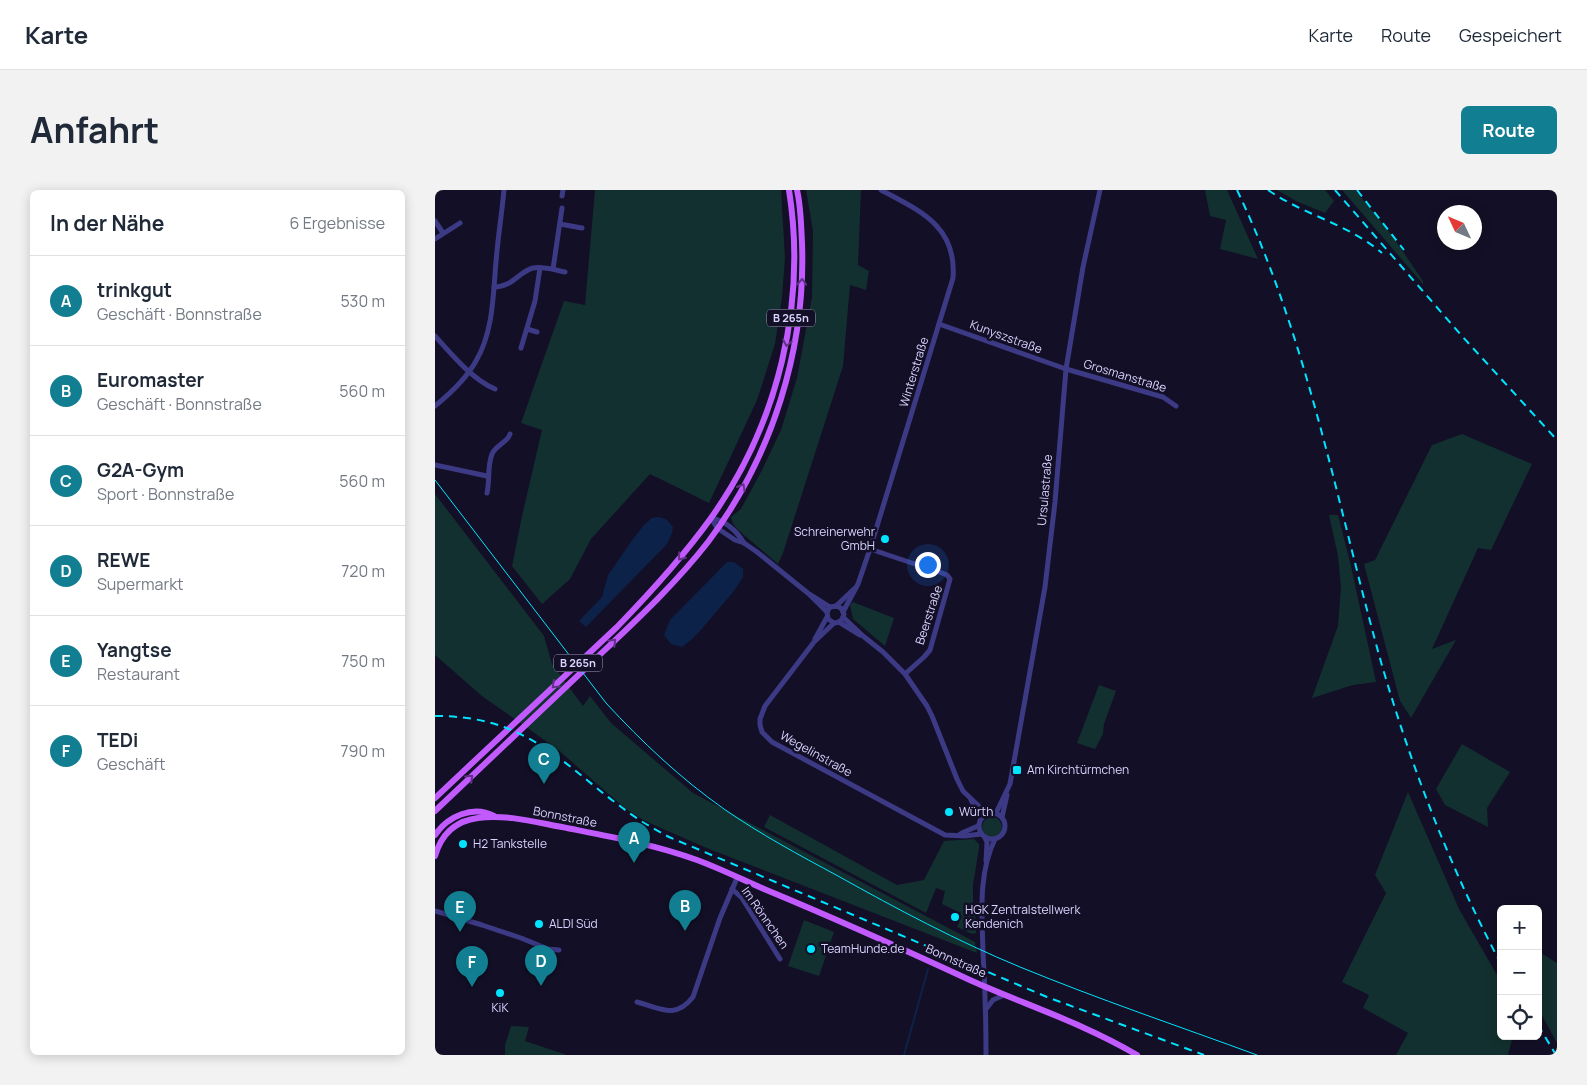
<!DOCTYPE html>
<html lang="de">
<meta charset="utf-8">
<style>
:root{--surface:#fff;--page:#f2f2f3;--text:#1f2937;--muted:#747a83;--line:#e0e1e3;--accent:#117e91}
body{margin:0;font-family:Manrope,sans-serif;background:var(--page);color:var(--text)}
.controls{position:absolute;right:15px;bottom:15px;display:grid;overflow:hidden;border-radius:8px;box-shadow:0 2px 12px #0003}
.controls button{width:45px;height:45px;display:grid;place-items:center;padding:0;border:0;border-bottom:1px solid var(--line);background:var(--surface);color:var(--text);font:25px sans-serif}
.compass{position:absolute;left:1002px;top:15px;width:45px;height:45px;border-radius:50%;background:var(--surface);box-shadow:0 2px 12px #0003;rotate:314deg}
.you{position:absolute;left:492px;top:374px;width:18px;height:18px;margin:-12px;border:4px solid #fff;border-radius:50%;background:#1a73e8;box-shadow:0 0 0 8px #1a73e833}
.badge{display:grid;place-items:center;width:32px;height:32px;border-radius:50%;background:var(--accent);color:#fff;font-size:16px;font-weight:700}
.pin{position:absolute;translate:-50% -41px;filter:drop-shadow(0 1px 2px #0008)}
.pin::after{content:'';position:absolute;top:26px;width:18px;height:15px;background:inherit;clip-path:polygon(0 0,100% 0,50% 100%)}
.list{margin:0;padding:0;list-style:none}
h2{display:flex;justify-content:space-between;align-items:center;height:65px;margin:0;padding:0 20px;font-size:21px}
h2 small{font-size:16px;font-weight:400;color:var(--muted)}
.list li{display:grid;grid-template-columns:32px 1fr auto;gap:15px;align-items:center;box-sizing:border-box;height:90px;padding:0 20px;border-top:1px solid var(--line)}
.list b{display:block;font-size:19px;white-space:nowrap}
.list p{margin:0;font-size:16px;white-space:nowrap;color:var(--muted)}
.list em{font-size:16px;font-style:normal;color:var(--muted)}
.icon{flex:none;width:28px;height:28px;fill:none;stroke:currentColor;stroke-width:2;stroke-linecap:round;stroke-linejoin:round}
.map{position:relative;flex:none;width:1122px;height:865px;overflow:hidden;border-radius:8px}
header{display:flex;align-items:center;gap:30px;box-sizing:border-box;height:70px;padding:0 25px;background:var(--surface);border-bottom:1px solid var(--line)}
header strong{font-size:24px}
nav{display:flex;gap:28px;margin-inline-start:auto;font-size:18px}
.intro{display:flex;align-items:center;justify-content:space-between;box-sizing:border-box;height:120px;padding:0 30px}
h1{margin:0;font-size:35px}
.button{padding:12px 22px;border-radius:8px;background:var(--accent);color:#fff;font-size:18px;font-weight:700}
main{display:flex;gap:30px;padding:0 30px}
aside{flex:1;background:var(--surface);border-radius:8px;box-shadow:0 2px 12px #0003}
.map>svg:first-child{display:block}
</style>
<header>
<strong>Karte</strong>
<nav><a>Karte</a><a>Route</a><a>Gespeichert</a></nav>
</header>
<div class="intro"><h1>Anfahrt</h1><a class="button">Route</a></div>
<main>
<aside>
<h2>In der Nähe<small>6 Ergebnisse</small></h2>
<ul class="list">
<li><span class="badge">A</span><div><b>trinkgut</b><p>Geschäft · Bonnstraße</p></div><em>530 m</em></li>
<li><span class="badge">B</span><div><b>Euromaster</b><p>Geschäft · Bonnstraße</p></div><em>560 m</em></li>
<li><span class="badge">C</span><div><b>G2A-Gym</b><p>Sport · Bonnstraße</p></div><em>560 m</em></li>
<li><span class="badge">D</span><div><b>REWE</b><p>Supermarkt</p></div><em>720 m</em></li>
<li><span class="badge">E</span><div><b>Yangtse</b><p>Restaurant</p></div><em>750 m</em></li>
<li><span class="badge">F</span><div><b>TEDi</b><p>Geschäft</p></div><em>790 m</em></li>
</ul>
</aside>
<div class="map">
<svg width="1122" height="865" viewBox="0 0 1122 865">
<rect width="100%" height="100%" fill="#130f26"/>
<g fill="#12302f">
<polygon points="160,0 346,0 350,68 347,107 340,154 322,210 274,313 215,284 156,349 135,389 107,414 77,376 87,326 107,240 86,233 129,111 150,115"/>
<polygon points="371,0 426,0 423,75 434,81 431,100 415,95 408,176 348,363 343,374 303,340 298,334 296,327 306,319 327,280 346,240 362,188 377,107 378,41"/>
<polygon points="770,0 792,0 823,69 785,59 791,30 775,26"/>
<polygon points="842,0 890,0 899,11 890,23 861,11"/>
<polygon points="907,0 920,0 921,1 956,44 988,91 988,94"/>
<polygon points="1027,244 1097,274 1056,360 1043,358 997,459 1021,450 976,528 965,511 929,374 940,370 997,255"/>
<polygon points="0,304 109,446 117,474 148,516 155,506 176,533 258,603 540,752 542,763 274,659 210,631 191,619 122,559 47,506 0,465"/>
<polygon points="894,325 903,325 916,376 941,492 918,495 877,508 903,436 906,397 903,366"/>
<polygon points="418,412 459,428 450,456 418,429 415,415"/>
<polygon points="664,495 681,501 669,534 668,544 660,559 642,553"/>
<polygon points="1027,554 1075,582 1052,618 1053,637 1010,615 1001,599"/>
<polygon points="973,602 1024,719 1066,792 1066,846 1078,846 1073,865 961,865 973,843 928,818 934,805 907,792 951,703 940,685"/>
<polygon points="335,625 462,695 489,690 509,651 539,649 544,654 544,658 538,695 538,719 541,730 541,743 537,744 522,737 527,726 525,725 526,723 507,714 510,701 501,698 491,723 329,637"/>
<circle cx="557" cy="637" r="10"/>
<polygon points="369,730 399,742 384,786 353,776"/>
<polygon points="1103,761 1122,773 1122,853 1103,818"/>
<polygon points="76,836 94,837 90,851 132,865 70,865 70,855"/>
</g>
<g fill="#0c2248">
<polygon points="224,327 231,329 238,337 237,343 232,354 151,437 144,431 167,407 173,385 198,349 209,335 217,328"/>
<polygon points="292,372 299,372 308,379 308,387 299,401 265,441 256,450 247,457 236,454 229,445 235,430"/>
</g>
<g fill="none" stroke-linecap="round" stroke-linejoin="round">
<polyline stroke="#0c2248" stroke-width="2" points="469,865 493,779"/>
<g stroke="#3d3a85" stroke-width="5">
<polyline points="127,6 128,0"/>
<polyline points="0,31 8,43"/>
<polyline points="125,34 147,38"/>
<polyline points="0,49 25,33"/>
<polyline points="118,79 127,18"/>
<path d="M59 97C78 97 83 82 98 78 108 76 120 80 130 82"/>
<polyline points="504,134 631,179 728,207 741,216"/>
<polyline points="92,139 102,142"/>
<path d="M0 146C16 164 38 190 60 199"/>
<polyline points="86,158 100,111 105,78"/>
<path d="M0 216C16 203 31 189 41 171 60 139 58 97 62 61 64 41 67 21 69 0"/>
<polyline points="0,275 52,286"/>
<path d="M52 303C55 290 52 277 57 264 61 255 73 252 75 244"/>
<polyline points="276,328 282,338 300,350 309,353 322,362 374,404 392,422"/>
<path d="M276 328C291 331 301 340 309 353"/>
<polyline points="435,359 507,383 512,385 515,389 495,460 489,467 470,484"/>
<path d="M376 405 395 417 401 416 406 418 409 424C408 430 404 433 399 433L393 429 392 422 395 417"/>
<polyline points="401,416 419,399"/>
<path d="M408 422 423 394 435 359 518 88C522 36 485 21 446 0"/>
<polyline points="408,427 428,446 448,462 470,484 492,516 497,526 522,589 528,601 552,624"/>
<polyline points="404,432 425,445"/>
<polyline points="399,433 379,452 330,516 325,529 325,535 327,542 337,552 510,645 530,646 546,644"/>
<polyline points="380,449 392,427"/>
<polyline points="536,610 546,629"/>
<circle cx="557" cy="636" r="13"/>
<polyline points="561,623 575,594 610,397 620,312 631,179 648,77 665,0"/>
<polyline points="567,627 572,605"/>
<polyline points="524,645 529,642 543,636"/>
<polyline points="550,648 552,652 551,671"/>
<polyline points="297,699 307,708 345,769"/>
<polyline points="0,721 47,735 86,748 113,759 124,760"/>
<path d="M202 812C225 818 240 830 258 807L285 728 302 688"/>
<polyline points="551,819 558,810 569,805"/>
<path d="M551 865C551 831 550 796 548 762 547 724 543 684 560 649"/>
</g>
<g stroke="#c25bff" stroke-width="6">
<path d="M0 608 182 437C216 402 248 367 276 328 343 234 372 114 354 0"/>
<path d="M0 621C51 572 103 524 154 475 195 436 238 397 273 352 337 267 371 159 367 53 366 35 366 17 362 0"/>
<path d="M0 645C13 626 38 615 59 626"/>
<path d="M0 666C6 645 20 631 43 628 70 624 100 632 127 637 172 646 218 654 262 670 284 678 306 689 329 699 399 728 468 759 537 791 591 815 650 834 702 865"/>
</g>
<path stroke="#00e5ff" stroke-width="1" d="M0 290 171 513C207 552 245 588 289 619 325 644 364 665 403 686 462 719 522 751 585 777 663 809 743 836 822 865"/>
<g stroke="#00e5ff" stroke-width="2" stroke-dasharray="8 6" stroke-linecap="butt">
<path d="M802 0C873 149 902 314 946 472 976 576 1015 678 1066 774"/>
<path d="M833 0C869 25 913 34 947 63"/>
<polyline points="900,0 1026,145 1122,250"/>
<polyline points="922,0 969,60"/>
<path d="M0 526C31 526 61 531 89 546 125 564 153 593 185 616 200 628 217 638 234 647L612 807 769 865"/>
<polyline points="1103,835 1121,865"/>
</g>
</g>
<defs><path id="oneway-chevron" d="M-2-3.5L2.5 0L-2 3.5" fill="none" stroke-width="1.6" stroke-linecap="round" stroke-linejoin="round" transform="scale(1.25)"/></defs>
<g stroke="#623188">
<use href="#oneway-chevron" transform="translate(367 92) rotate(-87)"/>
<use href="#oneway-chevron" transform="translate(352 153) rotate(101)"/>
<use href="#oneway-chevron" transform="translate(307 297) rotate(-60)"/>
<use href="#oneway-chevron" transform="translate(246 367) rotate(129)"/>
<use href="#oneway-chevron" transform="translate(178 452) rotate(-45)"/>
<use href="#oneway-chevron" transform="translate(120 495) rotate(137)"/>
<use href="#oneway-chevron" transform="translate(35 588) rotate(-44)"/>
</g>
<g fill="#00e5ff" stroke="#130f26" stroke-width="2">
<circle cx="450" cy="349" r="5"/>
<rect x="577" y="575" width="10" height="10" rx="2.5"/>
<circle cx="514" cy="622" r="5"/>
<circle cx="28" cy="654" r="5"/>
<circle cx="520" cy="727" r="5"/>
<circle cx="104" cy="734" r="5"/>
<circle cx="376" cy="759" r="5"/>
<circle cx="65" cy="803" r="5"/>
</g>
<g text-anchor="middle" stroke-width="5" stroke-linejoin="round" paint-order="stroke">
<g fill="#130f26" stroke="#9e99be" stroke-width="1">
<rect x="332" y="119.5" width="48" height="17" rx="4"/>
<rect x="119" y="464.5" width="48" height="17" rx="4"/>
</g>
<g font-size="11" font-weight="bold" fill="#d9d4ff">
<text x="356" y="132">B 265n</text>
<text x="143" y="477">B 265n</text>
</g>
<g font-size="12" fill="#d9d4ff" stroke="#130f26">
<text transform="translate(571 147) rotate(20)" y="4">Kunyszstraße</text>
<text transform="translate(479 182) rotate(-73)" y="4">Winterstraße</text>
<text transform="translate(690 186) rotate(17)" y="4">Grosmanstraße</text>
<text transform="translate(610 300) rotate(-85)" y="4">Ursulastraße</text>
<text transform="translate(494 425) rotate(-72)" y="4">Beerstraße</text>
<text transform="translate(381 564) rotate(29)" y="4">Wegelinstraße</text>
<text transform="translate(130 627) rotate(11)" y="4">Bonnstraße</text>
<text transform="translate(330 728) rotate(55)" y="4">Im Rönnchen</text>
<text transform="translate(521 771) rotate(24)" y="4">Bonnstraße</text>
</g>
<g font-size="12" fill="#d9d4ff" stroke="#130f26" text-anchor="start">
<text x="440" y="346" text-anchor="end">Schreinerwehr<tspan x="440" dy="14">GmbH</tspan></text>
<text x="592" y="584">Am Kirchtürmchen</text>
<text x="524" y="626">Würth</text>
<text x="38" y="658">H2 Tankstelle</text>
<text x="530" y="724">HGK Zentralstellwerk<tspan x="530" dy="14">Kendenich</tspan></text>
<text x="114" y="738">ALDI Süd</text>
<text x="386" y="763">TeamHunde.de</text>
<text x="65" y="822" text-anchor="middle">KiK</text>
</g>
</g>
</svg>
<div class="controls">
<button>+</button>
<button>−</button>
<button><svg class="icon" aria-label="locate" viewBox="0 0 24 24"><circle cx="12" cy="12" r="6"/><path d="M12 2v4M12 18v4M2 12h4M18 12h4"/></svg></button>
</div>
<svg class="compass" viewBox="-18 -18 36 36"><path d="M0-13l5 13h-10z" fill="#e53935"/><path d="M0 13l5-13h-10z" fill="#747a83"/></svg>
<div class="you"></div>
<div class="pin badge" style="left:199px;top:673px">A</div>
<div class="pin badge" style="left:250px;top:741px">B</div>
<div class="pin badge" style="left:109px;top:594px">C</div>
<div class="pin badge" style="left:106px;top:796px">D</div>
<div class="pin badge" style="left:25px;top:742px">E</div>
<div class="pin badge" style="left:37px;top:797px">F</div>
</div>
</main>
